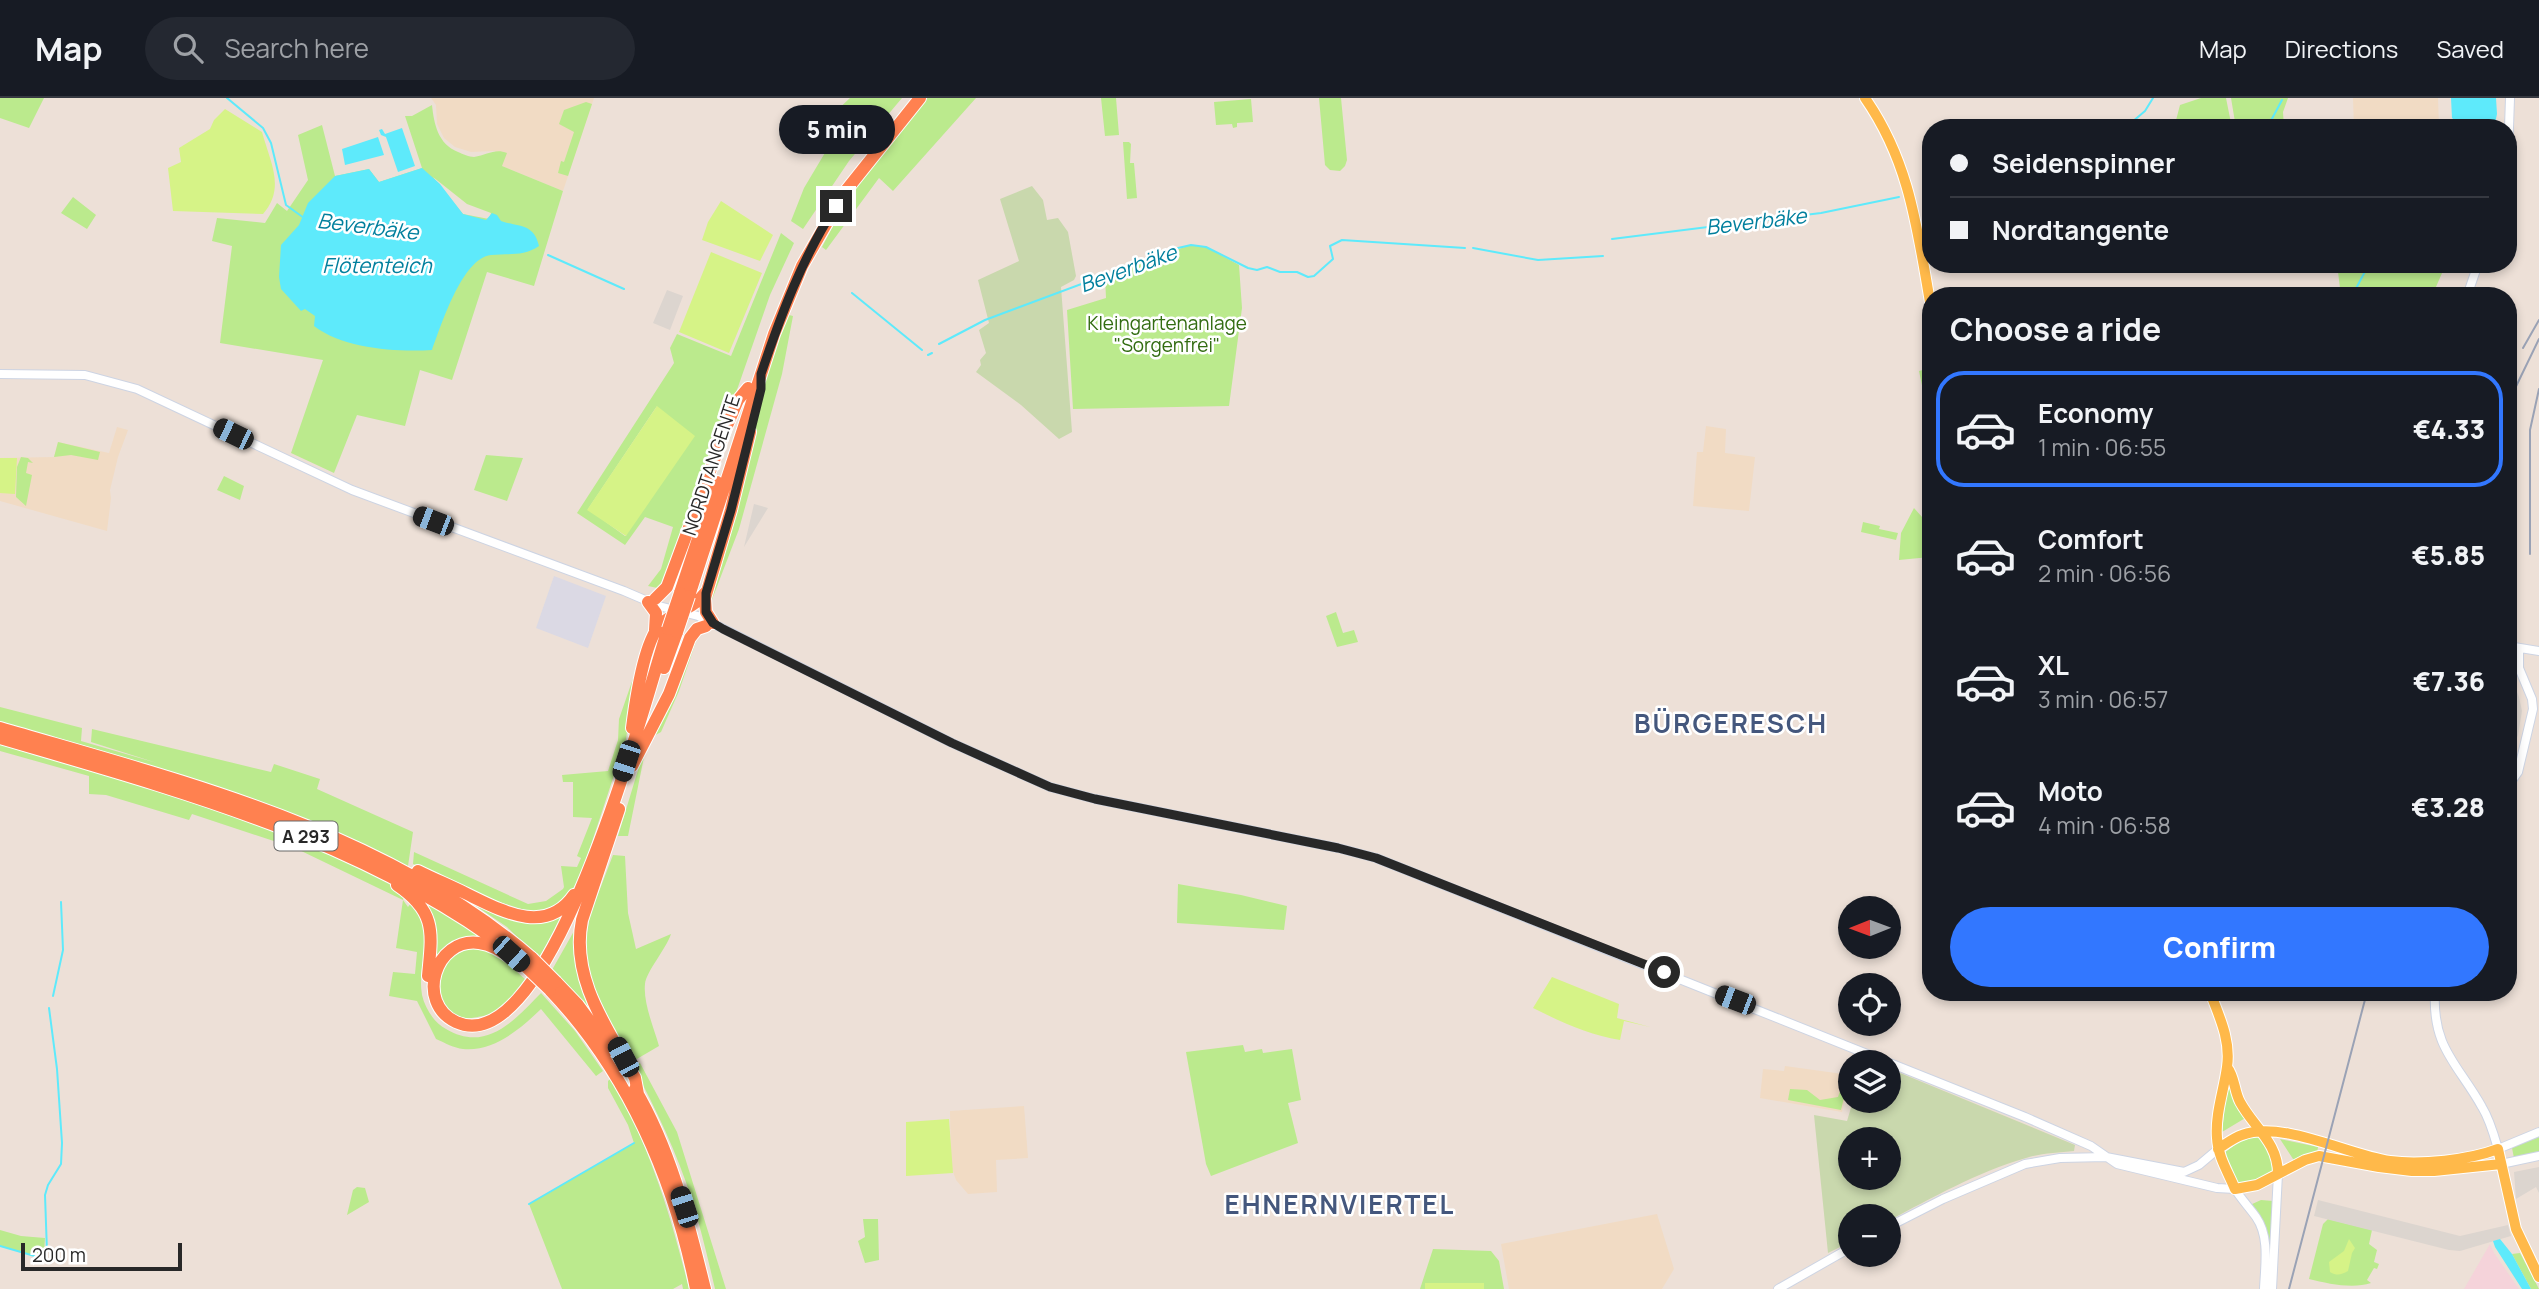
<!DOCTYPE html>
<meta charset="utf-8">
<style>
body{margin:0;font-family:Manrope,sans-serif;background:#242831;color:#f1f3f6;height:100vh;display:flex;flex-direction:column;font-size:26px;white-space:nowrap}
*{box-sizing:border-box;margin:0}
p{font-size:23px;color:#9ea1a6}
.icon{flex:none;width:38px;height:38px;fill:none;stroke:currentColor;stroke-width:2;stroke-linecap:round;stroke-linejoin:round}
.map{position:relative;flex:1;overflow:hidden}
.details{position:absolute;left:1922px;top:189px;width:595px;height:714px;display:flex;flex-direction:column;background:#171b24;border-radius:28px;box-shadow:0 4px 10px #0003}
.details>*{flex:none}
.guide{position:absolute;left:1922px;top:21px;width:595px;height:154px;border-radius:28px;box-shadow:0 4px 10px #0003;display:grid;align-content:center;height:154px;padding:0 28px;background:#171b24}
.needle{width:46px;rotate:269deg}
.controls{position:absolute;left:1838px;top:798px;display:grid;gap:14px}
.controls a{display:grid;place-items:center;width:63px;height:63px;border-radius:50%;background:#171b24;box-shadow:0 4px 10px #0003;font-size:35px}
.scale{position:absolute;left:21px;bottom:18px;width:161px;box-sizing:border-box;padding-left:7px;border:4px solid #282828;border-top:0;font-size:19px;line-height:24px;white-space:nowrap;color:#282828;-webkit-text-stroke:5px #fff;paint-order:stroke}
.end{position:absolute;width:32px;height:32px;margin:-16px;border:9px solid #282828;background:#fff;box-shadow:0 0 0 4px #fff}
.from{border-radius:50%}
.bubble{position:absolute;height:49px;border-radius:24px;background:#171b24;box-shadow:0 4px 10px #0003;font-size:23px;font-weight:800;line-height:49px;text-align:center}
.car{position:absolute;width:21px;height:42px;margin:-21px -10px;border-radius:9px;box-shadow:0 0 5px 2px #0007;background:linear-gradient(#222 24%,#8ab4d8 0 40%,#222 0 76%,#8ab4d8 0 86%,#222 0)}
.guide b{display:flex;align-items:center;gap:24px;height:66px;font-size:26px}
.guide b+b{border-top:2px solid #363941}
.guide i{width:18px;height:18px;background:#f1f3f6}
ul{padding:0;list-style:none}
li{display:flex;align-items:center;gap:21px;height:116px;margin:0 14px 10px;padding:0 14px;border:4px solid transparent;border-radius:28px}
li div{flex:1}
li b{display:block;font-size:26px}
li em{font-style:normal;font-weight:800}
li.on{border-color:#3277ff}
li>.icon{width:63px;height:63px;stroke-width:1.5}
h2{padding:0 28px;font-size:32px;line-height:84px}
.action{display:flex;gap:14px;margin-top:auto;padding:14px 28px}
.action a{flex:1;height:80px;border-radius:42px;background:#3277ff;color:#fff;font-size:28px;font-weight:800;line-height:80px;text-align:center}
header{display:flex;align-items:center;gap:42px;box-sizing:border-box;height:98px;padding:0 35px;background:#171b24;border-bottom:2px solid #363941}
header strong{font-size:33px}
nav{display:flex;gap:38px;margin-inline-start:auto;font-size:24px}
.search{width:490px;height:63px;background:#242831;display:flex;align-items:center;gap:18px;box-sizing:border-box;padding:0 24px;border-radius:38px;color:#9ea1a6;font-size:26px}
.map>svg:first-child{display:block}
.industrial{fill:#dbd9e4}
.education{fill:#f1dbc4}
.medical{fill:#f5d3da}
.green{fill:#bbea8d;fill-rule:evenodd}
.cemetery{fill:#c9d8ad;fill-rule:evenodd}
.pitch{fill:#d6f387}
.plaza{fill:#dcd5cf}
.water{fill:#5eeafb}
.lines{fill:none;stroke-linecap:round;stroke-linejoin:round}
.stream{stroke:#5eeafb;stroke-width:2}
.minor-casing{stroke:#cdd4e3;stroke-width:10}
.major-casing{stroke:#fff;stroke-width:12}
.highway-casing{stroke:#fff;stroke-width:14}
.minor{stroke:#fff;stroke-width:8}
.major{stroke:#ffb94a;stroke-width:10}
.highway{stroke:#ff8150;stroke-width:12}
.rail{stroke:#9aa2b5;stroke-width:2}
.highway-bridge-casing{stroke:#fff;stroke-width:14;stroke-linecap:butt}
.highway-bridge{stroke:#ff8150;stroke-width:12}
.route{stroke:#282828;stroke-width:9}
.labels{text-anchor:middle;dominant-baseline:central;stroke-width:5;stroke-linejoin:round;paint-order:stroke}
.shield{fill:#fff;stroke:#686868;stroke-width:2}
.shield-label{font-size:18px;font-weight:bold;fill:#282828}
.park-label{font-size:19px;fill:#326c11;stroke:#fff}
.street-label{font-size:19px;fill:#282828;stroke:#fff}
.water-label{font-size:21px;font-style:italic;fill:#017f9d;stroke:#fff}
.district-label{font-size:26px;font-weight:bold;letter-spacing:2px;fill:#44577d;stroke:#fff}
</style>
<header>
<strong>Map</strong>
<div class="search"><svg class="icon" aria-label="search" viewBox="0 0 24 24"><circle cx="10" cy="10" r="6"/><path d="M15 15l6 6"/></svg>Search here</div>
<nav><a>Map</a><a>Directions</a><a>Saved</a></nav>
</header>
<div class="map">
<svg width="2539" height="1191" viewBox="0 0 2539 1191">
<rect width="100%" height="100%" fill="#ede0d7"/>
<path class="industrial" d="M554,478L606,498L588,550L536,530Z"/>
<path class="education" d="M431,0H594L563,93L502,68L495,53L471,54L455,49L444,40L437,26L436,7Z
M2353,0H2438L2439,30H2354Z
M1706,328L1726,331L1725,355L1755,359L1749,413L1693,408L1697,354H1703Z
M117,329L128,332L118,359L110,392L111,400L107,433L0,403V360L54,359L58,344L109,355Z
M1785,968L1850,977L1842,1014L1760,1000L1763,971L1784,973Z
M1024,1008L1028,1060L996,1062L997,1094L968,1096L956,1082L951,1068L950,1013Z
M1657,1116L1674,1171L1662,1191H1509L1501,1146Z"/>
<path class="medical" d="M2490,1146L2494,1155L2519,1191H2464Z"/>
<path class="green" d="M0,0H44L29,30L0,20Z
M850,0H902L849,63L803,131L791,123L804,90L832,43V17Z
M926,0H976L893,93L879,80L826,152L822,149L849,98Z
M1101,0H1116L1119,37L1105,38Z
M1319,0H1341L1347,62L1345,68L1340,73L1330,72L1325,67Z
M2201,0H2226L2232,30H2174L2180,7Z
M2231,0H2288L2283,14L2284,30H2236Z
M1251,1L1253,24L1237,25V29L1233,30L1232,26L1216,27L1214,4Z
M586,4L592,6L568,78L558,75L561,63L564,64L574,34L559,26L564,12Z
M432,7C434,26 438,46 458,54C463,56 469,59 474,59C487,57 495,50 507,55L502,68L563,93L534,188L487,174L452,282L420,272L405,328L357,317L334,375L291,355L323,262L220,245L232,148L212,143L217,120L265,125L277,105L287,113L308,82L298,37L322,27L335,78L369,71L379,84L422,70L405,18H412ZM433,79L467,106L491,115L489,121L463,116Z
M1123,44H1129L1131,46L1130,65H1134L1137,100L1127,101Z
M73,99L96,117L87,131L61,115Z
M781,135L794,145L770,197L738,289L662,491L648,488L661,471L673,429L645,419L625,447L577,415L674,265L670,250L677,236L731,258ZM657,308L626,438H625L588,411Z
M1190,147L1206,149L1239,167L1242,210L1229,308L1073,311L1067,212L1106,200L1105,178Z
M2337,166H2446L2432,198H2341Z
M789,217L793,218L782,276L739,431L708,512L746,365L766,273Z
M1930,270V321H1929L1919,273Z
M58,344L100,354L98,362L71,357L54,359Z
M486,357L523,360L507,403L474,392Z
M21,359L28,360L33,365L28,364L26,375L32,377L26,408L16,399L17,369Z
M224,378L244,388L240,402L217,392Z
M1914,410L1930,428V459L1899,462L1901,435Z
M1863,424L1880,428L1879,431L1898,435L1896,442L1861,434Z
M1336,514L1343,535L1354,532L1358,544L1337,549L1326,518Z
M654,520L632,601L626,641L586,762C579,781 569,805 549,813C526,822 439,777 413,766L414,754L528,806L546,803L563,791L564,789L561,768L577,769L581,760L577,758L592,720L573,719V684H563L562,677L608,673L618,642L619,621Z
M699,535L679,593L661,634L652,639L644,659L628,738H618L645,649Z
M0,609L82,630L81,643L157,665L91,644L92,631L271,674L274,666L320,681L317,691L413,734L403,802L408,809L411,805C439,837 416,862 422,897C425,910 434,925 446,931C486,955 515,922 541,895L575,933L603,973L596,978L541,911C520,931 494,954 463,951C454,950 445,945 436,941L417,903L389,898L393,874L415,876L417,854L396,850L403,802L295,750L192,716L189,722L106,697L89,696V678L0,653Z
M613,757L625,758L628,815L636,851L671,836C666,851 646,874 645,886C643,905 654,930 659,948L630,965L594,889L589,875L585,847L590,817Z
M1178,786L1241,797L1287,808L1284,832L1177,825Z
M448,789L524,821L567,809L539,860L507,829Z
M424,802L445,814L485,843L432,868L436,832Z
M578,826L600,923L552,872Z
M479,849L497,856L526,882C500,916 499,917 456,922C453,918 447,915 444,911C429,891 439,859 463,851C468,850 474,850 479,849Z
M1243,947L1245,954L1262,951L1263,955L1292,951L1301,1002L1288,1005L1298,1045L1211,1078L1206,1066L1186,954Z
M640,965L677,1034L726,1191H715C708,1161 701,1131 692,1102C677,1055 656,1011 633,968Z
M611,980C649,1046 671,1117 689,1191H683L682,1186L673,1191H562L529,1106L634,1045L628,1027L608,990V983Z
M2228,981L2247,1019L2222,1034Z
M1841,990L1846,991L1841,1012L1788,1002L1790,991L1807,992L1820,1002L1838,999Z
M2258,1038L2270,1053L2274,1072L2258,1082L2240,1086L2237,1084L2224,1055L2240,1043Z
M2539,1038V1054L2514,1060L2512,1050Z
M2280,1041L2318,1049L2317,1055L2295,1064Z
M357,1089L365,1090L369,1104L347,1117L353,1092Z
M2261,1102L2273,1103V1156L2268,1153L2250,1107Z
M863,1121H878L879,1162L865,1165L858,1143L865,1139Z
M2328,1121L2372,1132L2369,1146L2377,1152L2374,1164L2379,1166L2377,1171L2374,1170L2367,1182L2371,1185C2353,1191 2329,1186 2309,1181L2323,1126Z
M0,1132L21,1138L45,1140L44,1156L38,1159L0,1148Z
M1433,1151L1491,1153L1499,1163L1504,1191H1484V1185L1425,1186V1191H1420Z
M2520,1155L2539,1191H2531L2512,1156Z"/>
<path class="cemetery" d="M1032,88L1043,102L1047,122L1058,120L1068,134L1076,178L1074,182L1061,189L1072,334L1059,341L1021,307L976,274L981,267L980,262L986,255L979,232L989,225L978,182L1019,163L1000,101Z
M1888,970L2075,1047L2074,1053C2058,1055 2041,1055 2026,1060C1977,1074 1932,1100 1888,1123V1118H1850V1144L1828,1155L1814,1017L1847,1023L1853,1003H1888ZM1850,1041H1888V1080H1850Z"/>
<path class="pitch" d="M225,11L262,34C270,64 286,90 263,116L173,113L168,70L181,64L179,50L210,31L214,22Z
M721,103L773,137L760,163L702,142L708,124Z
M711,154L762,175L729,255L679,234Z
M657,308L695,338L626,438L587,412Z
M0,360H17L15,396L0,395Z
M1552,879L1619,906L1617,920L1650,929L1624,923L1620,942C1589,937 1561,924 1533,910Z
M949,1021L953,1075L906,1078V1024Z
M2349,1141L2355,1150L2352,1155L2348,1173C2341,1177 2337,1178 2330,1174L2329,1164L2344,1153Z
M1425,1185H1484V1191H1425Z"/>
<path class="plaza" d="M667,192L683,198L670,232L653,225Z
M754,406L768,410L744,449Z
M2508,571L2519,599L2522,613L2518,637L2508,664V597L2516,596Z
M2539,1069V1095L2536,1089L2516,1101L2514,1074Z
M2318,1102L2460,1138L2508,1127L2511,1138L2460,1153L2449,1152L2314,1118Z"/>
<path class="water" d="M2451,0H2496L2497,16L2494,30H2464L2452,20Z
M402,30L415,68L398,74L386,39L381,37L379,32L382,31L385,36Z
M378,39L384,57L345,67L342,51Z
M422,70L440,86L463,116L486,122L492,115L497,117L501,123C518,129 534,125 539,148C523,159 509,155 491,157C462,160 441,228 432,252C396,254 344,251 314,228L315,218L305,211L301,213L281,191L279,179L281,147L299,127L308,105L335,78L369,71L379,84Z
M2500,1141L2512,1156L2531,1191H2522L2495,1149L2493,1143Z"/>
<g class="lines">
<path class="stream" d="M227,0L263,30L271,45L286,107L304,120
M2125,30L2145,13L2153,0
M2267,30L2282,2
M1612,141L1821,115L1899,99
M1473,150L1538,162L1603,158
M548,157L624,191
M852,195L922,252
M2352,198L2369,166
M939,246L985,222L1178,150L1191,147L1206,149L1248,170L1257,172L1267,169L1280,174H1297L1308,179L1314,178L1333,161L1330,148L1342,142L1465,150
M928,257L932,255
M53,898L63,852L61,804
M529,1106L634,1045
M0,1148L38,1159
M47,1154L45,1097L48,1087L61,1066L62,1045L57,971L49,910"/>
<g class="minor-casing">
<path id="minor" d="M2508,59L2510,0
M2467,198L2478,166
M0,276L85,277L137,291L352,392L624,493L659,508L698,518L952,645L1050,689L1095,701L1338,750L1376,760L2025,1019L2091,1048L2117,1066L2217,1090L2235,1091C2241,1101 2249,1109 2256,1119C2270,1139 2265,1167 2264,1191
M2508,548L2539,553
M2508,688L2518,674L2533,611L2532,601L2519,570V550
M2435,894C2432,950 2458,966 2482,1009C2490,1022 2494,1037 2498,1051L2539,1034
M2501,1066L2539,1058
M1888,1129L1943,1101L2025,1066L2060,1060L2106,1059L2184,1074L2199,1067L2218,1051
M1778,1191L1850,1150
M2272,1191L2278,1076"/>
</g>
<g class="major-casing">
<path id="major" d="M1865,0C1909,63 1917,129 1930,204
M2210,894C2219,918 2231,942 2227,969C2224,992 2215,1016 2217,1040C2218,1059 2228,1074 2235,1091L2257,1087L2305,1062L2319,1058L2379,1069L2412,1073H2434L2501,1066
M2227,969C2235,979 2234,993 2240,1004C2254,1030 2278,1044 2278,1076
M2218,1051C2226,1046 2233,1040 2242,1037C2283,1022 2348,1057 2390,1063C2421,1067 2469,1062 2498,1051L2516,1131L2539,1179"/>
</g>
<g class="highway-casing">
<path id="highway" d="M680,495L717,384
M689,498L774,236L802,168L844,95L920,0
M655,501L667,489L726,330L738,302L748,290
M648,504L656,515L655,532
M713,525L706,514L705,500L731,412L750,334
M664,570L677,534
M0,630C184,684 383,732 532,860
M632,630C635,606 644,542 661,526C675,513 694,511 705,495
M0,640C170,690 344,736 491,839
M632,668L669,596L690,540L697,531L706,528
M619,711L582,822C570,881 608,931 635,980L638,996
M418,773C434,781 451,788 467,796C502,813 546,838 574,797
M397,787C437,814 432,835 428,878
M526,869C510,861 497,847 479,845C435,839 415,905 456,924C553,968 647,593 668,531
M556,884L578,907L611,952
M550,892C628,974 674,1080 696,1191
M635,991C671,1052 688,1123 705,1191"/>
</g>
<use href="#minor" class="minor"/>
<use href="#major" class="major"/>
<use href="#highway" class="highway"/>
<path class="rail" d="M2523,250L2539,222
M2508,305L2539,241
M2530,456V332L2539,291
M2289,1191L2367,894"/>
<g class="highway-bridge-casing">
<path id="highway-bridge" d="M668,531L680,495
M677,534L689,498
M532,860L556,884
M526,869L550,892"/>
</g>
<use href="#highway-bridge" class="highway-bridge"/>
</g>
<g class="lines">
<path class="route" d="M836,108C802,160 781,217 761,276V291L731,412L706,495V514L713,525L723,531L952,645L1050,689L1095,701L1338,750L1376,760L1664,874"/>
</g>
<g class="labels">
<rect class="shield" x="274.5" y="723.5" width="63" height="29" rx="5"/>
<g class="shield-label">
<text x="306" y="738">A 293</text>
</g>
<g class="park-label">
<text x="1167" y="225">Kleingartenanlage<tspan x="1167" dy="22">"Sorgenfrei"</tspan></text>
</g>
<g class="street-label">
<text transform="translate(711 367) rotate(-72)">NORDTANGENTE</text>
</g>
<g class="water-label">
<text transform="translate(1756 123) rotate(-7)">Beverbäke</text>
<text transform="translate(368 128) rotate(7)">Beverbäke</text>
<text x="377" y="167">Flötenteich</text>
<text transform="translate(1128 170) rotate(-20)">Beverbäke</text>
</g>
<g class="district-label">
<text x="1731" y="625">BÜRGERESCH</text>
<text x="1340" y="1106">EHNERNVIERTEL</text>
</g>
</g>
</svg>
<div class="controls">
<a><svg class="needle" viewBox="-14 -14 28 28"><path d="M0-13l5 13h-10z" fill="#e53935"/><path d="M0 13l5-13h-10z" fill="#9ea1a6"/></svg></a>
<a><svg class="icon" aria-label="locate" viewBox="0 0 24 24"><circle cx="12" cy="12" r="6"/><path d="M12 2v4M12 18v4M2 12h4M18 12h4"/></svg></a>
<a><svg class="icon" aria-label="layers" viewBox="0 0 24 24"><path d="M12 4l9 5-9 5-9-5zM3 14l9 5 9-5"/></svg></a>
<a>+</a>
<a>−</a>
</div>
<div class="scale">200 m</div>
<i class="end from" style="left:1664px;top:874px"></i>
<i class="end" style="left:836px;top:108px"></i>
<div class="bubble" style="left:779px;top:7px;width:116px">5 min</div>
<i class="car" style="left:233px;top:336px;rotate:296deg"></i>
<i class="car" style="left:433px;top:423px;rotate:291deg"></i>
<i class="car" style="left:626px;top:663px;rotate:198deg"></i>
<i class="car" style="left:511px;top:856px;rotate:132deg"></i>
<i class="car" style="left:1735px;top:902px;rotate:291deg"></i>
<i class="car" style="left:623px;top:959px;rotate:332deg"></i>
<i class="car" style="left:684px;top:1109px;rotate:342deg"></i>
<div class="guide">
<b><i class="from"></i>Seidenspinner</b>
<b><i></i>Nordtangente</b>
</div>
<section class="details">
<h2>Choose a ride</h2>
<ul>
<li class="on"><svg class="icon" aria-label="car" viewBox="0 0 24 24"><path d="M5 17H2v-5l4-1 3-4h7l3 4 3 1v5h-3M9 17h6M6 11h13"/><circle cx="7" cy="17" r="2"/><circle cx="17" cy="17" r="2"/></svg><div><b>Economy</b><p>1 min · 06:55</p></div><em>€4.33</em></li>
<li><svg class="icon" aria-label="car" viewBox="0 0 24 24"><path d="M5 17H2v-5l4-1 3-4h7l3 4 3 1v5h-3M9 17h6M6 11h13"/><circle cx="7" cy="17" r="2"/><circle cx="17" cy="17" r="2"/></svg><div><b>Comfort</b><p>2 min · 06:56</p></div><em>€5.85</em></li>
<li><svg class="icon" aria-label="car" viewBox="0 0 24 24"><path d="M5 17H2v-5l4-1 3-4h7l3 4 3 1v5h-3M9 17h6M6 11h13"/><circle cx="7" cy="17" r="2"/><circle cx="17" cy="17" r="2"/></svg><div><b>XL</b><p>3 min · 06:57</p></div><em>€7.36</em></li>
<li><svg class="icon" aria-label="car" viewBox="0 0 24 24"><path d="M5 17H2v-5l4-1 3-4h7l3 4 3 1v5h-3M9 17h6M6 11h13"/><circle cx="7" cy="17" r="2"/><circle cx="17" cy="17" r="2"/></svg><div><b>Moto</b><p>4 min · 06:58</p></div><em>€3.28</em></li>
</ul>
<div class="action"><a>Confirm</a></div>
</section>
</div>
